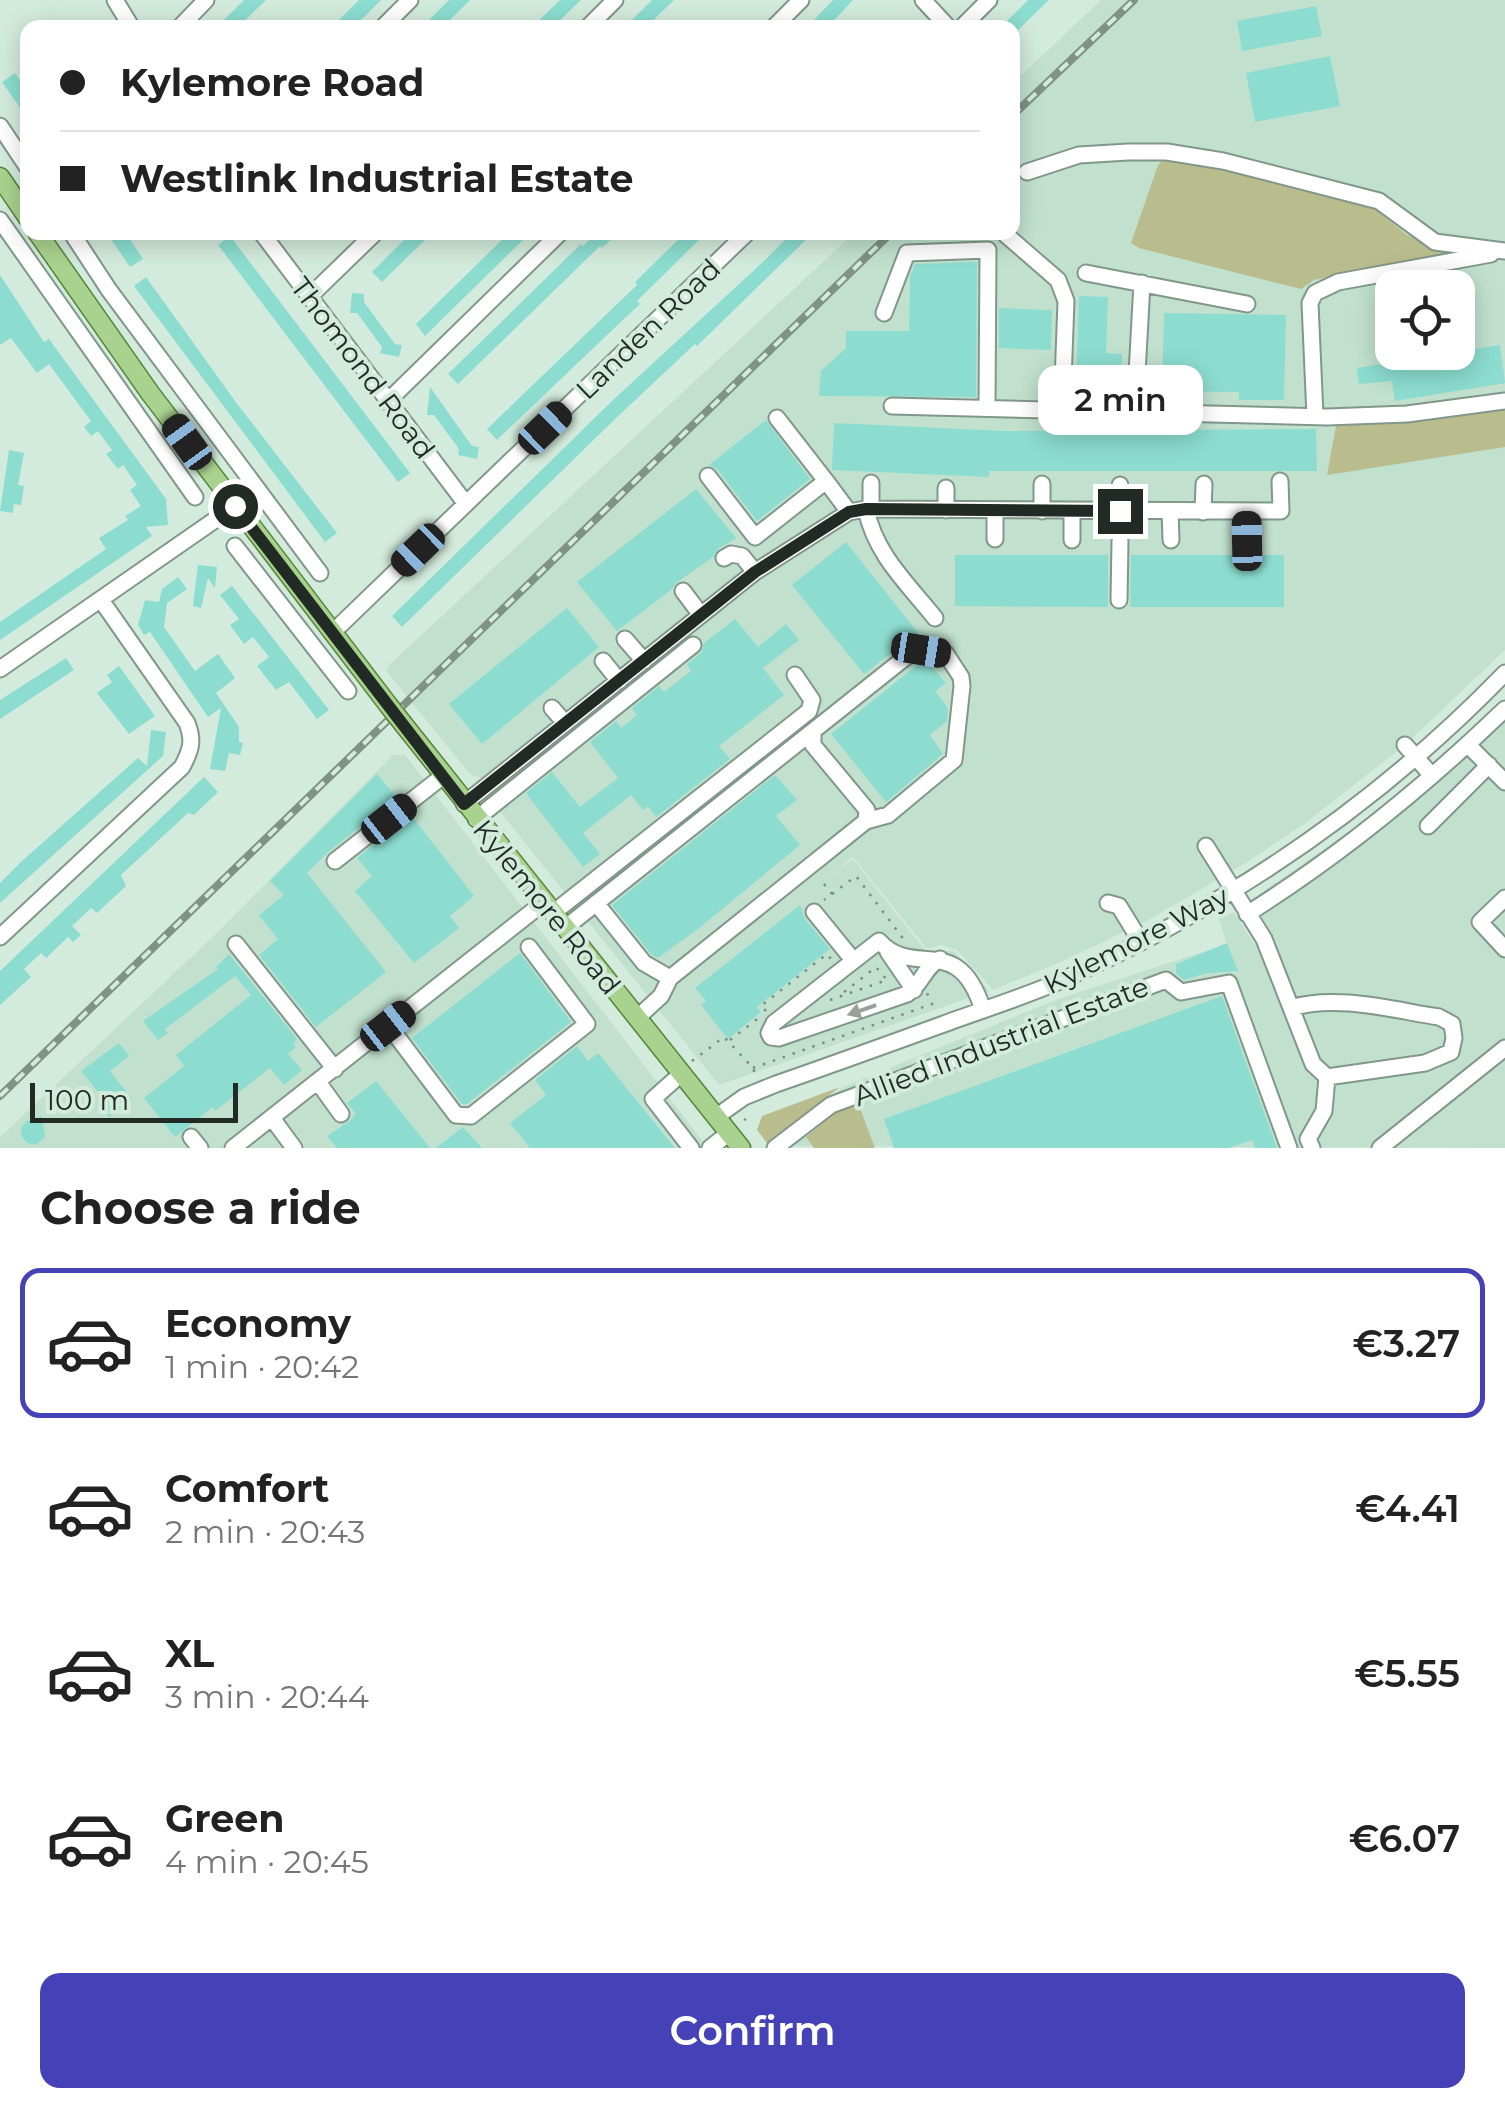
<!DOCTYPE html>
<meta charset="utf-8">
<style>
body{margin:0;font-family:Montserrat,sans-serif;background:#f6f6f6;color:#222;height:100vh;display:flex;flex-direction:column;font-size:38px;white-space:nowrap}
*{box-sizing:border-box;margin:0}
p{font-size:32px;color:#767676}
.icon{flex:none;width:55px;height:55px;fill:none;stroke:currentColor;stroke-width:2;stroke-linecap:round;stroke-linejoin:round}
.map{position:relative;height:1148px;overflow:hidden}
.details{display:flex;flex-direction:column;background:#fff;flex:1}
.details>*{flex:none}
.hud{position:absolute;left:20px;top:20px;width:1000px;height:220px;border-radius:20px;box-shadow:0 5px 25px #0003;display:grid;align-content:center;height:220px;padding:0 40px;background:#fff}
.buttons{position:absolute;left:1375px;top:270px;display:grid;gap:20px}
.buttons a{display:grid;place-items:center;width:100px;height:100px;border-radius:20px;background:#fff;box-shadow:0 5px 25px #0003;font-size:50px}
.scale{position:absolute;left:30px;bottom:25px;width:208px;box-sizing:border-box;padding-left:10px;border:5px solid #212a24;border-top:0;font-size:28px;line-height:35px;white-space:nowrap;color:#212a24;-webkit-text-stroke:8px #d3ebdc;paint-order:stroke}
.end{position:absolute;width:45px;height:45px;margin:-22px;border:12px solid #212a24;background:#fff;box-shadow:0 0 0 5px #fff}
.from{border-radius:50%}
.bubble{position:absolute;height:70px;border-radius:20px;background:#fff;box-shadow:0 5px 25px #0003;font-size:32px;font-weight:600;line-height:70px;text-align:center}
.car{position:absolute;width:30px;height:60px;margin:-30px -15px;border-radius:12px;box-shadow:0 0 8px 2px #0007;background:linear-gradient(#222 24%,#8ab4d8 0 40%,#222 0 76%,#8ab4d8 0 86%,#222 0)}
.hud b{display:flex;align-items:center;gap:35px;height:95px;font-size:38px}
.hud b+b{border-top:2px solid #e0e0e0}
.hud i{width:25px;height:25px;background:#222}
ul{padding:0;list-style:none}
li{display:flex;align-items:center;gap:30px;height:150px;margin:0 20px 15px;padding:0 20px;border:5px solid transparent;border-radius:20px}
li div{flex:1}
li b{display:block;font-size:38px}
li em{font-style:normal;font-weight:600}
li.on{border-color:#4542b7}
li>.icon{width:90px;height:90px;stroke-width:1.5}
h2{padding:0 40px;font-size:45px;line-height:120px}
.button{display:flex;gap:20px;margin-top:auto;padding:20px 40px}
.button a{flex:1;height:115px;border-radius:20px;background:#4542b7;color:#fff;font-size:40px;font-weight:600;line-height:115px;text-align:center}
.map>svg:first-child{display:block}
.built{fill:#c1e1ce;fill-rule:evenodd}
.green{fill:#b9bc8c}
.building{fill:#8cddd0}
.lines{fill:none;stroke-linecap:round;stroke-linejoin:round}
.minor-casing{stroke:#809789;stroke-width:19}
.major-casing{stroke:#548438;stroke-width:21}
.path{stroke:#7b8c81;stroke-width:2.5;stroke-dasharray:2.5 8;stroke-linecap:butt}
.minor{stroke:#fff;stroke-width:15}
.major{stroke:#a9d28e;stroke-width:18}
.rail-casing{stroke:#809186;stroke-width:8}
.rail{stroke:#d3ebdc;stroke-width:4;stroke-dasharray:11;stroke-linecap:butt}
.major-bridge-casing{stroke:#548438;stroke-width:21;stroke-linecap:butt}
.major-bridge{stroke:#a9d28e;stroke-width:18}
.oneway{fill:#9b9f9c}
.route{stroke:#212a24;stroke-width:12}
.labels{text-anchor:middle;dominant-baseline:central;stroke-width:8;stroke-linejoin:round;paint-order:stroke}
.street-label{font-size:28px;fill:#212a24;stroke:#d3ebdc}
</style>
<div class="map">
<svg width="1505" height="1148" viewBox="0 0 1505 1148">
<rect width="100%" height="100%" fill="#d3ebdc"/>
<path class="built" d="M1101,0H1505V650L1405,745L1304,824L1246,863L1145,922L1065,960L993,990L957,950L941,945L927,949L853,857L829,877L853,859L926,951H954L989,991L719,1085L489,798L491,791L481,778L470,774L387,672L388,666L854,233L1012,232L1013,83ZM1392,288H1458V352H1392Z
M1505,699V1148L767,1146L843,1087L1058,999L1227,944L1219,919L1234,912L1254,944L1264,939L1272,933L1251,900L1371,816L1451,750Z
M393,755H405L708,1148H0V1137L218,932Z"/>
<path class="green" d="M1165,158L1366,202L1407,235L1456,253L1314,280L1301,289L1139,248L1131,243L1158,165Z
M1505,407V447L1327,475L1336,426Z
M840,1087L767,1143L757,1130L762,1116Z
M858,1103L875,1148H814L806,1137L835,1113Z"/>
<path class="building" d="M244,0H266L237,28H216Z
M359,0H381L353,28H331Z
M449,0H470L442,28H421Z
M560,0H581L552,28H531Z
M652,0H674L645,28H624Z
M833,0H853L827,28H806Z
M1028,0H1049L1012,36V28H1000Z
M1316,6L1322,36L1242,51L1237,21Z
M1330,56L1340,106L1255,122L1246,73Z
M15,73L28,92V119L2,82Z
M106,232H125L143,259L130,267Z
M412,232H433L382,282L372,272Z
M510,232H531L425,336L416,324Z
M597,232H619L602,248L600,246L458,384L448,374L581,244L583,246Z
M686,232H707L637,301L640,304L626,317L497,440L487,429L637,285L635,282Z
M782,232H814L697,346L695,344L614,420L402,627L392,616L612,401L765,260L787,238Z
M230,236L410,473L398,482L218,245Z
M972,262H977L976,397L819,396L821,371L846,348V331H909L910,276L915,264Z
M0,275L44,342L49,339L166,499L168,525L146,527L152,536L0,640V622L106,549L99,538L128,520L125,516L141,506L130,490L137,485L123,465L118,469L106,454L112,450L98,431L91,436L84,427L91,421L49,364L37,373L11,338L0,345Z
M146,277L235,401L337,533L325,542L134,286Z
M352,293L364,294V302L369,309L395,344L402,345L399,357L380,353L382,347L357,313H350Z
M1079,296L1108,297L1106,353L1122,354L1121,387L1076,385Z
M999,308L1052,310L1051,350L999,348Z
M1164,313L1286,315L1284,400H1239V392L1162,391Z
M1500,345L1505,383L1395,401L1392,381L1359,384L1357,368Z
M430,387L472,446L479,447L477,459L458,455L459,449L434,415H427Z
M766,420L810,479L757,521L717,469L709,465Z
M834,423L1004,431L1316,429L1317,471H989V477L832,470Z
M9,450L24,453L18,485L24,486L21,505L14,504L13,513L0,511Z
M696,489L736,538L718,549L713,557L676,583L672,589L617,631L577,582Z
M846,542L918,633L864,674L792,585Z
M955,555H1108V607L955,606Z
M1131,555H1284V607H1130Z
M198,565L217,567L215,588L208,578L201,608L193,606Z
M178,577L187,589L167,603L164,627L195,671L218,654L235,678L216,693L239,727V742L243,743L240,755L229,753L225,771L210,769L221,708L208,717L150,632L144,635L138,625L145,600L159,602L162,589Z
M232,586L329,710L317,719L289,682L276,690L257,666L269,657L253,637L244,644L230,625L239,619L220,595Z
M567,608L599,647L482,744L449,704Z
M735,619L758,647L786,624L799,640L763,668L784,695L719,746L730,759L656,817L648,806L643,810L631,795L583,833L600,854L583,867L526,793L552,772L580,807L618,778L590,742L616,721L621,728L637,715L632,708L659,686L664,692L691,671L687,664L701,653L704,643Z
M66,658L74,670L0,719V700Z
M921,662L929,663L946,683L935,691L948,708L947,721L930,735L943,754L886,802L831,734Z
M119,666L155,716L129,734L97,693L112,682L107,675Z
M151,730L166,732L163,756L0,903V883L22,861L138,758L147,766Z
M377,774L397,798L328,852L307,873L386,972L316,1027L259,955L278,939L259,915L284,895L270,881Z
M775,775L797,800L776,816L800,845L698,929L658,958L651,954L612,905Z
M204,777L218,792L194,815L188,813L121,875L126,886L97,913L91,908L72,926L81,935L73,942L68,937L46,958L41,953L24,969L31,977L0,1005V971Z
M411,815L474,896L450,916L459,928L414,963L355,891L372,876L357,858Z
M800,905L805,919L830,949L757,1007L761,1012L728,1039L701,1005L706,1001L695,988Z
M1227,943L1238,971L1208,973L1184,980L1176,973V964Z
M520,953L571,1022L467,1104H462L412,1038Z
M229,954L297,1039L293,1043L296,1047L288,1054L302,1070L284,1085L270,1068L215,1111L213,1107L175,1137L144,1098L184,1066L176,1055L251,995L235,976L165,1029L168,1033L158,1040L143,1021L218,969L216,967Z
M1222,996L1277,1148H1255L1252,1140L1229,1148H894L884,1119Z
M119,1043L129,1056L110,1071L132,1099L109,1117L101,1109L108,1104L81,1071Z
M577,1046L588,1061L598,1053L675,1148H530L510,1123L546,1095L535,1080Z
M376,1081L430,1148H337L327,1136L348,1122L356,1114L347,1103Z
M42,1116L45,1137L36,1145L27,1143L22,1137L21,1128L27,1121Z
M463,1127L482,1148H436Z"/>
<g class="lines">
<g class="minor-casing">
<path id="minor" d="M115,0L132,28
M923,0L949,28
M179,28L206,0
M382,28L410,0
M587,28L615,0
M773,28L801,0
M961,28L989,0
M0,126L28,168
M1027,172L1079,155L1128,152H1167L1223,161L1379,201L1435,242L1505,251
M0,220L195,497
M71,232L109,290L320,573
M261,232L466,504
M1005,234L1058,280L1066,301L1062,409
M1086,273L1247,304
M309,297L376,232
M884,313L907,253L988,250L987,408
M389,400L561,232
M892,406L1327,417L1407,414L1505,401
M1135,410L1142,283
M1315,416L1310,303L1315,293L1338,282L1491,254
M708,476L755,537L826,481L777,418
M826,481L849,512
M1042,484V511
M1120,485V511
M866,509C875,554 907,583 935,618
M871,509V483
M946,510V488
M1170,511L1171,540
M1203,512L1204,484
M1246,512L1247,541
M995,539V510
M1072,540V511
M235,546L348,691
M724,558L731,554L742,556L755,572
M683,591L701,615
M1119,600L1120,541
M332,633L748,232
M625,639L644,661
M603,661L619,681
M0,669L235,506
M552,708L565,723
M1405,745L1427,770
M1468,745L1505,782
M464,804L755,572L849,512L866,509L1281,511L1280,481
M476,819L693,645
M1428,826L1489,765
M1206,846L1264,939L1313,1064L1327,1077L1425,1063L1451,1052L1454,1038L1452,1024L1439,1017C1393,1010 1336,994 1291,1008
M335,861L443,776
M1505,898L1480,922L1505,949
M596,903L644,963L670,978
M1108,903L1119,906L1141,942
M814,912L853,960
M553,913L809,711L812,700L795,675
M1247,914C1341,855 1425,786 1505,709
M565,928L813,731
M0,937L182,767C191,750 194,741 187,723L101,600
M236,944L335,1069
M888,952L914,990
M940,959C923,968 922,985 907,994L779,1038L771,1037L769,1033L774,1023L879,941C914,980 958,930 983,1010
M637,1018L661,996L670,978L866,821L867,810L813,745V731L911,653L921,650L946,654L961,677L962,686L954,760L888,815L866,821
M389,1026L456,1115L471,1116L587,1024L529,947
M681,1074L653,1099L691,1148
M318,1082L341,1114
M716,1117L744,1097L776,1084C831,1065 886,1045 941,1025C984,1009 1028,996 1069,977C1233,903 1380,802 1505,673
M272,1118L294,1148
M191,1137L200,1148
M233,1148L543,903
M710,1148L729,1133
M775,1148L831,1105L1166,980L1181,992L1229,983L1289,1148
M1312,1148L1308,1139L1324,1111L1327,1077
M1380,1148L1505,1048"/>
</g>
<g class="major-casing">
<path id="major" d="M0,177L28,218
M37,232L150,393L389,706
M404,725L741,1148"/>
</g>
<path class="path" d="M824,884L832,894L824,900
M832,894L856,876L905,941
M830,1000L887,980L876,967L838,997
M766,1011L761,1006L827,954L831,959
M730,1040L761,1016
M692,1061L724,1037L753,1068L756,1077
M753,1068L932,1004L927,993
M744,1119L746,1120"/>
<use href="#minor" class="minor"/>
<use href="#major" class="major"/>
<g class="rail-casing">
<path id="rail" d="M1012,116L1134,0
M0,1096L892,232"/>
</g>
<use href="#rail" class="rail"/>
<g class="major-bridge-casing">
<path id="major-bridge" d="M389,706L404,725"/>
</g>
<use href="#major-bridge" class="major-bridge"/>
</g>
<defs><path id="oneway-solid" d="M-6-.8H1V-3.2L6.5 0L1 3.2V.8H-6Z" transform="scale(2.5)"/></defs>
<use class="oneway" href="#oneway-solid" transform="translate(862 1010) rotate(161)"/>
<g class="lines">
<path class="route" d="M235,506L464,804L755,572L849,512L866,509L1120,511"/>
</g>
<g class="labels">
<g class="street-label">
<text transform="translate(648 329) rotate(-44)">Landen Road</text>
<text transform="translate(363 368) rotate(53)">Thomond Road</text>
<text transform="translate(547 907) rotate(51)">Kylemore Road</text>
<text transform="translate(1136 940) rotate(-27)">Kylemore Way</text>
<text transform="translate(1001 1041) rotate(-21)">Allied Industrial Estate</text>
</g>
</g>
</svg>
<div class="buttons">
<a><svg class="icon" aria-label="locate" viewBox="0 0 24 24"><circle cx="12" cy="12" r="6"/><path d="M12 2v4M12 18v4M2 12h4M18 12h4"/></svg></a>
</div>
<div class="scale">100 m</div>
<i class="end from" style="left:235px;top:506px"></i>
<i class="end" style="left:1120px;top:511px"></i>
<div class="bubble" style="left:1038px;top:365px;width:165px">2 min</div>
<i class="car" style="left:545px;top:428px;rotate:46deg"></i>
<i class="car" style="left:187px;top:442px;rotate:324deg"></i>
<i class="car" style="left:1247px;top:541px;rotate:359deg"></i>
<i class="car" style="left:418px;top:550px;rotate:226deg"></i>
<i class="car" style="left:921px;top:650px;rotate:99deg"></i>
<i class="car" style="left:389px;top:819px;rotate:52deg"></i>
<i class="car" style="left:388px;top:1026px;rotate:52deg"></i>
<div class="hud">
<b><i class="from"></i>Kylemore Road</b>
<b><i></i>Westlink Industrial Estate</b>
</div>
</div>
<section class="details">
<h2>Choose a ride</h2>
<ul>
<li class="on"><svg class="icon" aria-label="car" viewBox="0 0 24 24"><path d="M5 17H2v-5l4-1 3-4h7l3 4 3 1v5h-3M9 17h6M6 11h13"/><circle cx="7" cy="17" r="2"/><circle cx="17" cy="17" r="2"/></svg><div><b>Economy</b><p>1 min · 20:42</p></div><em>€3.27</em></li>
<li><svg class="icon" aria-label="car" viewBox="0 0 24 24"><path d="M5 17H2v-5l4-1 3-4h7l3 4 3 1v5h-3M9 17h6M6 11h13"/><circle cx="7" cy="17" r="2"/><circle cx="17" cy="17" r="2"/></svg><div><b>Comfort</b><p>2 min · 20:43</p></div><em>€4.41</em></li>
<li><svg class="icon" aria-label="car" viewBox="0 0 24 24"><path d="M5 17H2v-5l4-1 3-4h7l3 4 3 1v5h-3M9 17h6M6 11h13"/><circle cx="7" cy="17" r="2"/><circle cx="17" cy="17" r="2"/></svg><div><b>XL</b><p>3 min · 20:44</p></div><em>€5.55</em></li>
<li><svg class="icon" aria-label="car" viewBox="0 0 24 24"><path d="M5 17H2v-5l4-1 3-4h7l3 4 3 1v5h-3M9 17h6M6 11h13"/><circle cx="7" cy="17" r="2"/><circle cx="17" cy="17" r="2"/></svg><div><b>Green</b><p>4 min · 20:45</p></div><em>€6.07</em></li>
</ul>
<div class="button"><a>Confirm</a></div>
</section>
